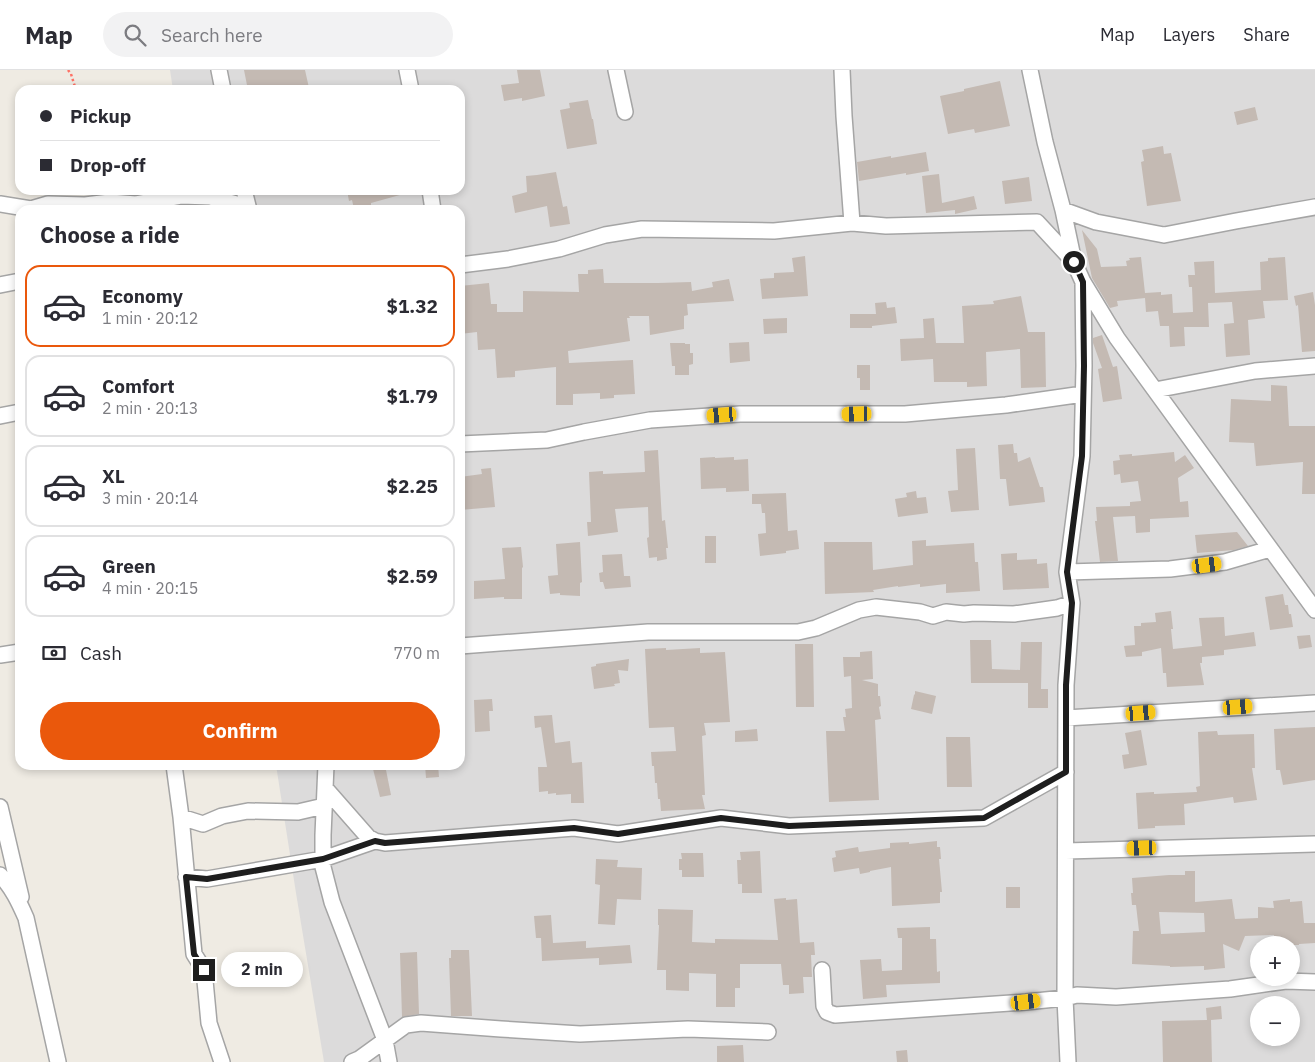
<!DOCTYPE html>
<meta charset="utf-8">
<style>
body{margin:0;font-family:"IBM Plex Sans",sans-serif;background:#f2f2f3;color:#2b2b33;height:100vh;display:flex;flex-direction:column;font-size:19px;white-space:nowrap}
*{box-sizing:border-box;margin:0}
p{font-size:16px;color:#7c7c81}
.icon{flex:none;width:28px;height:28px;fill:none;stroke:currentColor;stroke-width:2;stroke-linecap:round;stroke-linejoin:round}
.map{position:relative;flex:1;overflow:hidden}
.drawer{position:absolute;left:15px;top:135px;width:450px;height:565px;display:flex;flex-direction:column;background:#fff;border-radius:15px;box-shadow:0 2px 8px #0003}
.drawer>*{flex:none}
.top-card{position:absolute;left:15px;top:15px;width:450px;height:110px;border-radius:15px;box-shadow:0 2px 8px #0003;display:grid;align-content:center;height:110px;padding:0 25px;background:#fff}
.controls{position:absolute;left:1250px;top:866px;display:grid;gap:10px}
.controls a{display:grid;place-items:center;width:50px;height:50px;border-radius:50%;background:#fff;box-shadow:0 2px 8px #0003;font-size:25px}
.end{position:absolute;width:22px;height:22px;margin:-11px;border:6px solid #1e1e1e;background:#fff;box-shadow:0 0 0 2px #fff}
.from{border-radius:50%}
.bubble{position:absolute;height:35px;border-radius:18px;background:#fff;box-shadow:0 2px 8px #0003;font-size:16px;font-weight:800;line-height:35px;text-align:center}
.car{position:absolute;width:15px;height:30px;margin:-15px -8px;border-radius:6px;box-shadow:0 0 4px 1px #0007;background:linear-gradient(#f5c518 24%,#345 0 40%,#f5c518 0 76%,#345 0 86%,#f5c518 0)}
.top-card b{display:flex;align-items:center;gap:18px;height:48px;font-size:19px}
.top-card b+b{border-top:1px solid #e1e1e2}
.top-card i{width:12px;height:12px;background:#2b2b33}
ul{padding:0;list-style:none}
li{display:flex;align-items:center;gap:15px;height:82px;margin:0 10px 8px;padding:0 15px;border:2px solid #e1e1e2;border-radius:15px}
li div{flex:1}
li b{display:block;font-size:19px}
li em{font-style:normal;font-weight:800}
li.on{border-color:#ea580c}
li>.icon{width:45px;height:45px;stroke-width:1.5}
h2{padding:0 25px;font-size:22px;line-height:60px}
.pay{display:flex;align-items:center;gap:12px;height:55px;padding:0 25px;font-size:19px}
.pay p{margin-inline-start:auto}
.cta{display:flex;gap:10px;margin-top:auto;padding:10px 25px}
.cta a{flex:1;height:58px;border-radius:30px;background:#ea580c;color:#fff;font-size:20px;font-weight:800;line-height:58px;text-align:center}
header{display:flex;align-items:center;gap:30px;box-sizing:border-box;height:70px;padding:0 25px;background:#fff;border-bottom:1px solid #e1e1e2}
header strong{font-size:24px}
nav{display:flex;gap:28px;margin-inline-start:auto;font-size:18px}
.search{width:350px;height:45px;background:#f2f2f3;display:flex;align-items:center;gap:12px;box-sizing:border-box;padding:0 18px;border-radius:28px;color:#7c7c81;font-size:19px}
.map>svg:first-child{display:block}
.residential{fill:#dcdbdb;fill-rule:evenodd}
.building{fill:#c4bab3;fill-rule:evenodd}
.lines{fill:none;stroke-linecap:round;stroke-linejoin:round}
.minor-casing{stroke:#a5a5a5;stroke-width:18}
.path{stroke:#fe7266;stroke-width:2.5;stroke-dasharray:2.5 2.5;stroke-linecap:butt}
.minor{stroke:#fff;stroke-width:15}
.route{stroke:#1e1e1e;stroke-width:6}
</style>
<header>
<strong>Map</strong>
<div class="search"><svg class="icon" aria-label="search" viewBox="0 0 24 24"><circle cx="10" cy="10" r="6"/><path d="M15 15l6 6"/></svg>Search here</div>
<nav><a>Map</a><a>Layers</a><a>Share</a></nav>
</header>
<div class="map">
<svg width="1315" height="992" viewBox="0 0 1315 992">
<rect width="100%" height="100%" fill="#efebe3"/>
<path class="residential" d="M170,0H1315V992H324L296,823L276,695H460V140H191L188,120H460V20H173ZM1259,875H1291V908H1259ZM1259,935H1291V968H1259Z"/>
<path class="building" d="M244,0H305L309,18L300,20H248Z
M517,0H540L545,26L522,31V28L504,31L501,15L519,13Z
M1000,11L1010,56L975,63L974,59L948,64L940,26L964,21V19Z
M588,30L592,49H593L597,74L567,79L560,40L570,38L569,33Z
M1255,37L1258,50L1237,55L1234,42Z
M1163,76L1164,84L1171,83L1181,131L1147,136L1141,92L1144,91L1142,80Z
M926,82L929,101L906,105V103L859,111L857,92L891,86V88Z
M556,102L563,137L567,136L570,154L550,157L547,136L515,143L512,126L527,122L526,106L537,105Z
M939,104L942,133L974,126L977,139L955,144V140L926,143L922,106Z
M1029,107L1032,131L1005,134L1002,111Z
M347,120H407V123L371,133V135L354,139L352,130L349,131Z
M1082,160L1097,179L1101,197L1127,196L1126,191L1130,190L1129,188L1141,187L1145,223L1161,222V225L1172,224L1173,243L1193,242L1192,217H1189L1188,205H1195L1194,192L1214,191L1215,223L1261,220L1260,192L1268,191V188L1285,187L1288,230L1263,231L1265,248L1248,250L1250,285L1226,287L1224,254L1234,253L1232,232L1208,233L1209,257H1184L1185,276L1170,277L1169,256H1160L1158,241L1146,242L1145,228L1117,231L1118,236L1110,238L1092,208Z
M805,186L808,226L762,229L760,209L774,208V203L794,202L792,188Z
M603,199L604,213H658L691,212L692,221L713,217L712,212L729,209L734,231L687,234L688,245L684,246V259L650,265L649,246H629L630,248H627L630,271L568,281L569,293L633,290L635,324L614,325V328L600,329V323L573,324V335H556V297L515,301V307L497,308L495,279L478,280L477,262L460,264V216L489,213L491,234H497V242H523V221L579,222L578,204H588V200Z
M1313,222L1315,235V281L1302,282L1298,235L1296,236L1294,226Z
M1021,226L1028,262H1045L1046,317L1021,318L1020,279L986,282L987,316L967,317V312H934L933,289L901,291L900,269L924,268L923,249L934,248L936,273H964L962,236L994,234L993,231Z
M886,232L887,238L895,237L897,253L872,256V258H850V244H876L875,233Z
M787,248V263L764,264L763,249Z
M1102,265L1113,297L1117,296L1122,329L1103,332L1098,299L1102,298L1093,273V268Z
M749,272L750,291L730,293L729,273Z
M670,273H685V274H690V283H693V294L689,295V305H675V296H672Z
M857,295H870V320H860V308H857Z
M1271,315L1287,316L1289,356H1315V424H1302L1303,392L1256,396L1254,373L1229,372L1231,329L1271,331Z
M1013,374L1014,383H1017L1018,392L1030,387L1040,417H1043L1045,432L1009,436L1006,409H1000L998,375Z
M975,378L979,440L951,442L948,421L958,420L956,379Z
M658,380L662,451L665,450L668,478H666L667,489L657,491V487L649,488L647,468L649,467L648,437L615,439L618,462L588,466L587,452H591L589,402L603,401V404L645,402L644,381Z
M1174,382L1175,392L1185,385L1194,398L1178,408L1180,432L1188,431L1189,447L1150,449V462L1136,463L1135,446L1113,447L1118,491L1100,492L1095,451H1097L1096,437L1130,436V432L1141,431L1138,411L1121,413L1120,404L1114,405L1113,391L1120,390L1119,385L1132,384V386Z
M715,387V388L734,387V390L748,389L749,421L726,422V418L701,419L700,388Z
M491,398L495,437L460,440V407L482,404L481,399Z
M916,421L917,428L926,427L928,443L898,447L895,429L907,427L906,423Z
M786,423L788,461L797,460L799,479L786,481V483L760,486L758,464L766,463L765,443H762L761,434H752V424Z
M1237,462L1248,476L1234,480L1197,483L1195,465Z
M705,466H716V493H705Z
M926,470V476L974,473L975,492H978L980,521L946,523V514L920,517V514L898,517V516L873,520L874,522L825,524L824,472H872L873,500L913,495L912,471Z
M580,472L582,512L580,513V526L560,525V523L550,524L548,506L558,505L556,474Z
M521,477L523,497L522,498V529H504V527L474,529V511L505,509L502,478Z
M1017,483V490L1037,489V494L1047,493L1049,518L1003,520L1001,484Z
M622,484L624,506H630L631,517L605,519L603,512H600L599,503L603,502L602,485Z
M1283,524L1285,535H1288L1289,544H1291L1293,557L1270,560L1265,527Z
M1171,541L1173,559H1171L1173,579L1202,576L1199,548L1224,547L1225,566L1254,562L1256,576L1224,580V585L1202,587V593H1200L1204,615L1167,617L1166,603H1163L1161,578L1142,582V586L1126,587L1124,576L1135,575L1134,556H1141V553L1156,552L1155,543Z
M1310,565L1312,577L1299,579L1297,566Z
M970,570H991L992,599L1020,600L1021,572H1042L1041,619H1048V638H1028V613H971Z
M795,574H813L814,637H796Z
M666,578V580L700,578V583L725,582L730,652L704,653L706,665L702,666L705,725H702L705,739L661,741L660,729H658L657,713H655L654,696H652L651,682L676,681L674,657L649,658L645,579Z
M872,581L873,609L862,610L878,614V626H880L881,636L879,637L881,649L875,650L879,730L829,732L826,661H845L843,647H846L845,639L852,638L851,606L844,607L843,587H860V582Z
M629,589L628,601L618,600L620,613L614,614L615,616L594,619L591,597L596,596V594Z
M915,621L936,626L932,644L911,639L914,625L915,624Z
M492,629L493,641H489L490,661L475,662L474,630Z
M552,645L555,673L570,671L572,693L582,692L584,733H571V724L556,725V723L548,724V721L539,722L538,697H547L541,657L535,658L534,646Z
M1315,657V710L1283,715L1280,700H1276L1274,659Z
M757,659L758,671L735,672V661Z
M1141,660L1147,695L1124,699L1122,685L1129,684L1125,663Z
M1217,661L1218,665L1254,664L1255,698H1252L1257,730L1234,733L1233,727L1184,734L1185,755L1155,756V758L1138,759L1136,723L1154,722V724L1197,722L1196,717L1200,716L1198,662Z
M946,667H970L972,717H947Z
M372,695H385L391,725L380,727Z
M425,695H438L439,707L426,708Z
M937,771V777H940L941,789H939L942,822H940V833L892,836L891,797L870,801V802L860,804L859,798L834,802L832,788L836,787L835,781L858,777L859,782L890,778V773L909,772V774Z
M760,781L762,823H742V814H738L737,790H741L740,782Z
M681,783H703L704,807H682V800H679V789H682Z
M596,789L618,790L617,797L642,798L641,830L617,829L615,855L598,854L600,815L595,814Z
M1185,801H1195V832L1232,829L1235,849L1258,848V837L1274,838L1273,831L1290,829V832L1302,831L1304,853H1315V873L1299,874V875H1275L1274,865L1245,866L1239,881L1223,874L1225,898L1204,900V896L1170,897V896L1132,894L1133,861H1139L1136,835H1132L1131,823H1133L1132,808L1169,805H1185ZM1159,842L1204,843L1205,862L1161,864Z
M1006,817H1020V838H1006Z
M786,828V830L797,829L800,873L814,872L815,885H811L812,907H803L804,923L789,924V915H783L781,894H740V918H735V937H716V904L689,903V921L666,920V900H657L659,855H658V839L693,840L692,872L715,873V869L778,870L774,829Z
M551,845L553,873L586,871V878L630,875L632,893L599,895V888L542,891L541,868H536L534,846Z
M930,857V869H936L937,902L940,901V913L886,915L887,927L863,929L860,890L881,889L882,901L902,900V868H898L897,858Z
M451,880H469L472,946H451L449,888H451Z
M417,882L419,944L402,947L400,883Z
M1221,936L1222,949L1211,950L1212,992H1163L1162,951L1207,950L1206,938Z
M743,975L744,992H717V976Z
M907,980L908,992H897L896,981Z"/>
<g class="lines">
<g class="minor-casing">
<path id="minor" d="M219,0L223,20
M407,0L411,20
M616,0L625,42
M842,0L844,46L852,153
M1030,0L1045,72L1063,140L1074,192L1083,212L1117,268L1315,540
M244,120L249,140
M430,120L433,140
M0,134L31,139L48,134L85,135L110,132L136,134L181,126L210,127L248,137
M1063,140L1096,152L1164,165L1236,151L1315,137
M460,195L508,189L559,179L605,165L642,159L774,161L852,153L886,156L1037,152L1074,192
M0,215L20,211
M1155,320L1255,301L1315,296
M0,346L20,342
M460,374L547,370L584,362L650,350L740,344H905L1006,335L1083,324
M1067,502L1170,499L1225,492L1270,479
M460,576L648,562H798L816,558L859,540L876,537L920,542L933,546L946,542L964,544L974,543L1014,544L1057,538L1072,533
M0,585L20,582
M1066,648L1315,633
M174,695L181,747L194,884L204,900L209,953L222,992
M326,695L323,765V797L332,832L385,970L389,992
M325,718L368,767L375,771L385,773L574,758L618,764L721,748L789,756L984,748L1066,702
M0,737L21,827
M181,747L203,754L222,746L248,741L298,742L324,736
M1066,781L1315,774
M0,805C12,817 19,832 26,848L58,992
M186,807L207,809L323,789L375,771
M822,900L824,936L827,942L835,945L1026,932L1065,928L1077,925L1116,927L1230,919L1286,911L1315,912
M352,992L359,989L406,955L421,953L501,959L580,964L688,959L768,962
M1068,992L1065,928L1066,615L1072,533L1067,502L1082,386L1084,296L1083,212"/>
</g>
<path class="path" d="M68,0L71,4L76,20"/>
<use href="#minor" class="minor"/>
</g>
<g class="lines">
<path class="route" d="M204,900L194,884L186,807L207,809L323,789L375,771L385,773L574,758L618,764L721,748L789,756L984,748L1066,702V615L1072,533L1067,502L1082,386L1084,296L1083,212L1074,192"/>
</g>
</svg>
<div class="controls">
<a>+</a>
<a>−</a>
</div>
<i class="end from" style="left:1074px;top:192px"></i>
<i class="end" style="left:204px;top:900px"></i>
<div class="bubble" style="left:221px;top:882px;width:82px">2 min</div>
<i class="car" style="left:857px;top:344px;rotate:269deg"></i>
<i class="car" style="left:722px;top:345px;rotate:266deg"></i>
<i class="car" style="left:1207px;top:495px;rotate:83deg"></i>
<i class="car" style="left:1238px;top:637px;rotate:86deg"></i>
<i class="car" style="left:1141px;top:643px;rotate:86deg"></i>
<i class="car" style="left:1142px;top:778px;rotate:268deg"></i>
<i class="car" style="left:1026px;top:932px;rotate:83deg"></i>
<div class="top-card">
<b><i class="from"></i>Pickup</b>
<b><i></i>Drop-off</b>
</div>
<section class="drawer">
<h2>Choose a ride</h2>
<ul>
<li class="on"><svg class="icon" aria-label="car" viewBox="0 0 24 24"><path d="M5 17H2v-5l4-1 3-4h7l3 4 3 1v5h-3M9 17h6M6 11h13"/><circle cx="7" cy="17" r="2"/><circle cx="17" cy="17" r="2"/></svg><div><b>Economy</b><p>1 min · 20:12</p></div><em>$1.32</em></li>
<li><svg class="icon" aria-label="car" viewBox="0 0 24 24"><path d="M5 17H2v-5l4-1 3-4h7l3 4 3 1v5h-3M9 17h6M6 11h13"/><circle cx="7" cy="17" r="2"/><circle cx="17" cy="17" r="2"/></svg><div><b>Comfort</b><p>2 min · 20:13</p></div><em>$1.79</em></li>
<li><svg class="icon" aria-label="car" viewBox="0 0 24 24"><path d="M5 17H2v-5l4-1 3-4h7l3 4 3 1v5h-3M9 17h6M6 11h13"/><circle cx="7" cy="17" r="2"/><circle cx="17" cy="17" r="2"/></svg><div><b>XL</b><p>3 min · 20:14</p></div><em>$2.25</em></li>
<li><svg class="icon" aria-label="car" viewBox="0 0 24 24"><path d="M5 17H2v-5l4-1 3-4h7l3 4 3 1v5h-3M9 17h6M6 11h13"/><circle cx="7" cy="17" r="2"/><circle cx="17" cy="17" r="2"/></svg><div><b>Green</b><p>4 min · 20:15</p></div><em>$2.59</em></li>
</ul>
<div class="pay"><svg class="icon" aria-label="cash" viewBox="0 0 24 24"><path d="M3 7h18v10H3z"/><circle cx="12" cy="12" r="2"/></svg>Cash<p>770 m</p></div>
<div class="cta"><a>Confirm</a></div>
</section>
</div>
